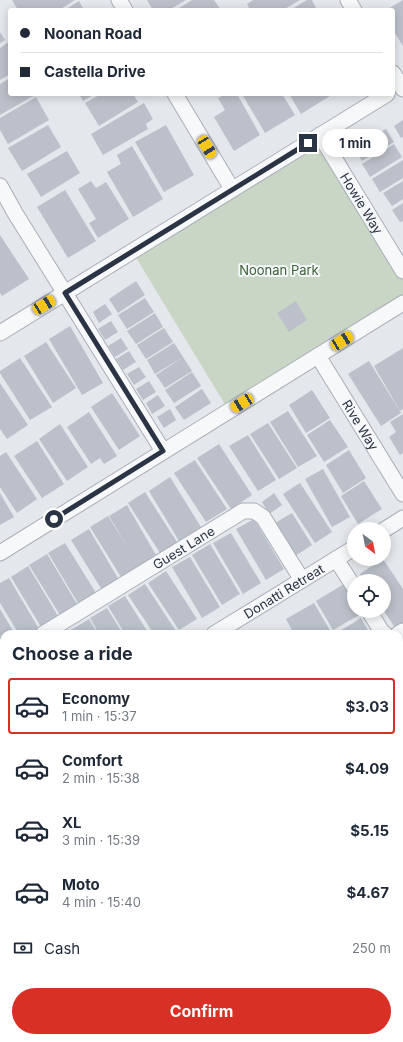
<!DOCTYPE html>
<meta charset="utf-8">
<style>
body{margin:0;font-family:Inter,sans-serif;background:#f6f6f7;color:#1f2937;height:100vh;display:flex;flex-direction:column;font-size:15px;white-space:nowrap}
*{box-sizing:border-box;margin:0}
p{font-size:13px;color:#747a83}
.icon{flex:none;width:22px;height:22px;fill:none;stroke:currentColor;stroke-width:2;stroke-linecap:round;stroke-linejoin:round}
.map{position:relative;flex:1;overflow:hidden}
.details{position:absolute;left:0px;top:630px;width:403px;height:412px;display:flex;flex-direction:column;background:#fff;border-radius:12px 12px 0 0;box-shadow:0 2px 10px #0003}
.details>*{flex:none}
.top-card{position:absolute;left:8px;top:8px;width:387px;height:88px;border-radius:4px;box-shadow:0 2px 10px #0003;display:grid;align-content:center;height:88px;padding:0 12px;background:#fff}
.needle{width:26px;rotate:148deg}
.controls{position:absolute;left:347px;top:522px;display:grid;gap:8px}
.controls a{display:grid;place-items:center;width:44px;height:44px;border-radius:50%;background:#fff;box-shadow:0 2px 10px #0003;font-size:20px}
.end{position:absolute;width:18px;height:18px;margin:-9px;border:5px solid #2b3445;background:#fff;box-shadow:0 0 0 2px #fff}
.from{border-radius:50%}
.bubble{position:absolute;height:28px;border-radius:14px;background:#fff;box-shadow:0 2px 10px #0003;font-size:13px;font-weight:700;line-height:28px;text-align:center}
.car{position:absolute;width:12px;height:24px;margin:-12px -6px;border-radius:5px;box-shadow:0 0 3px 1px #0007;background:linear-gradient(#f5c518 24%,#345 0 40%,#f5c518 0 76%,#345 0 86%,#f5c518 0)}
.top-card b{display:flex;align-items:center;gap:14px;height:38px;font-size:15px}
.top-card b+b{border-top:1px solid #e0e1e3}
.top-card i{width:10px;height:10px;background:#1f2937}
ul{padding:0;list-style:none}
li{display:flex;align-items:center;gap:12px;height:56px;margin:0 8px 6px;padding:0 4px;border:2px solid transparent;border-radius:4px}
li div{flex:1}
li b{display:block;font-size:15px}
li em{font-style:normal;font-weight:700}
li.current{border-color:#d93025}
li>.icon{width:36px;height:36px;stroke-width:1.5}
h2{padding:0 12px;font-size:18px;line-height:48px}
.pay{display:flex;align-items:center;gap:10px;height:44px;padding:0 12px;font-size:15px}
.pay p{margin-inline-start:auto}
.action{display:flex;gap:8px;margin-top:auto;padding:8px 12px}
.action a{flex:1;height:46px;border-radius:24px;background:#d93025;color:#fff;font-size:16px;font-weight:700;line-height:46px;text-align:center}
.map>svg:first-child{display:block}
.built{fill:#d2d6de}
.green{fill:#c9d6c5}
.building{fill:#bbc0ca}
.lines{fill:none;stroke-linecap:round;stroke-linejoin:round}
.minor-casing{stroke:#a9aeb7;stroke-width:17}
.minor{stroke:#f7f8fa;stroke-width:15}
.route{stroke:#2b3445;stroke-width:5}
.labels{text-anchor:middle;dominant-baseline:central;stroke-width:4;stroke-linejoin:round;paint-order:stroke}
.street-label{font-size:13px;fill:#2b3445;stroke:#f4f6f9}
.park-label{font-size:13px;fill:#3f6138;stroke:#f4f6f9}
</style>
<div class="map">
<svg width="403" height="1042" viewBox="0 0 403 1042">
<rect width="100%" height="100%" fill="#e4e7ec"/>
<path class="built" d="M403,787V1042H216L213,1038H399V788Z"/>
<path class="green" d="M320,135L403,271V303L229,411L132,251Z
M403,700V739L399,741V702Z
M4,945V1038H312L315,1042H0V947Z"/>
<path class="building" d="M12,0H75L59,10H18Z
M147,0H186L169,10H153Z
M192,0H214L221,10H176Z
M253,0H300L283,10H250L247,4Z
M307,0H312L317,10H290Z
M403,0V46L393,30V10H386Z
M79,1L84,10H65Z
M0,32L5,40L0,43Z
M10,41V74L0,80V48Z
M10,78V94H37L0,115V84Z
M79,94H95L83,101Z
M101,94H133L138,102L99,126L85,103Z
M226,94H237L260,135L234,151L214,117L225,110L218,98Z
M242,94H282L295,115L265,133Z
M289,94H329L330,96L301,114Z
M36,97L49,120L8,144L0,130V118Z
M144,103L153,119L146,124L148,129L103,155L91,134Z
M403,120V137L401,138L394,126Z
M48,125L61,147L22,171L8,148Z
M166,125L194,175L164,192L135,142Z
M386,129L394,142L362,161L354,148Z
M394,144L402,157L370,177L362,164Z
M132,146L163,199L133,217L107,172L121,164L117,155Z
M67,151L80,173L41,197L27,174Z
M403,160V178L380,192L372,179Z
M91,181L96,188L106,182L129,219L98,238L89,223L96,219L78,189Z
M403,181V199L392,206L383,193Z
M65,190L96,241L68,258L37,207Z
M403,203V221L400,222L392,210Z
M0,235L29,279L2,296L0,293Z
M136,281L145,295L118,313L109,299Z
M145,298L154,312L127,329L118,315Z
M296,301L307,320L289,332L277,313Z
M105,304L112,314L99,323L93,312Z
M155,313L163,327L136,344L127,331Z
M111,321L118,332L105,340L98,329Z
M70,326L103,383L82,395L49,339Z
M164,328L173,342L146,359L137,345Z
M121,338L128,349L115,357L108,346Z
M46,342L76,388L53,403L24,356Z
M174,343L183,357L155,374L147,360Z
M403,348V409L400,411L374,366Z
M129,351L136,362L123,370L116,359Z
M183,357L192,371L165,388L156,375Z
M20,358L52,407L30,420L0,373V371Z
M369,361L401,413L381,426L348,374Z
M139,367L146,377L134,385L127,374Z
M192,372L201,386L174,403L165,390Z
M149,381L156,392L143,400L136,389Z
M0,383L28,425L7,439L0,429Z
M202,389L211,403L184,420L175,407Z
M312,390L330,418L306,433L289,405Z
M112,393L140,436L119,450L91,407Z
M158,395L165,406L152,414L146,403Z
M170,409L176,420L164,428L157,417Z
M288,411L317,456L298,467L270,422Z
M89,412L117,456L104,464L100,458L91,464L67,427Z
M403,414V453L400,455L389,437L396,432L390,422Z
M330,420L348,447L324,462L307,435Z
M268,423L297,468L279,479L250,434Z
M60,424L88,467L67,481L39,439Z
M248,435L276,480L258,491L229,446Z
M37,441L64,484L42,498L14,456Z
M219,444L252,495L231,509L197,458Z
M349,450L366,478L343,493L326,465Z
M6,452L37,499L17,513L0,487V456Z
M195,460L227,509L206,522L174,473Z
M323,469L350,517L332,527L305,479Z
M170,477L201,527L179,541L149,491Z
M364,481L382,509L358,524L341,496Z
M300,483L332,532L315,543L283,494Z
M145,492L177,542L160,553L128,503Z
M0,493L14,517L0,525Z
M274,493L282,505L269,514L262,502Z
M127,505L156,555L121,577L90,527L108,516L128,548L109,516Z
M292,513L312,545L295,556L275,523Z
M254,519L284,569L266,580L236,529Z
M89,529L119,580L102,590L71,540Z
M231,533L261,583L243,594L213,543Z
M65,543L96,593L78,603L48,553Z
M210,544L240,594L222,605L192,555Z
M47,554L77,604L60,615L29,565Z
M190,557L220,607L202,618L172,567Z
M382,559H383L403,589V624L396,629L384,611V581H364L360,574Z
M28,566L58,616L41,627L11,577Z
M166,571L197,619L179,630L148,583Z
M9,578L39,629L30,634H19L0,603V583Z
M145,584L176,631L172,634H154L128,595Z
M344,584L354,601V611H360L361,614L333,630L316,601Z
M125,596L149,634H125L108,606Z
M314,603L331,632L327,634H294L286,619Z
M107,608L123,634H99L90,618Z
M0,609L15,634H4V650L2,652L0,649Z
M361,618L370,634H335Z
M89,619L98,634H74L71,630Z
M403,641V681L399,674V644Z
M0,754L4,760V773L0,776Z
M4,778V823L0,825V780Z
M403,832V851L399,844V835Z
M4,849V884L0,878V851Z
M399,858L403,864V875L399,878Z
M0,887L4,893V916L0,918Z
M325,1038H388L382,1042H328Z"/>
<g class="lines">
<g class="minor-casing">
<g id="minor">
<path d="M119,0L125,10"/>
<path d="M348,0L354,10"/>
<path d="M393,73L403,89"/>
<path d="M175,94L232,189"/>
<path id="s1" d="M320,135L403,271"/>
<path d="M0,186L15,213L163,451"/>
<path d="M0,333L387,94"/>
<path id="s2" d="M318,356L403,494"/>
<path d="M384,530L403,518"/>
<path d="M0,553L403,303"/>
<path d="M336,559L354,587"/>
<path d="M369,611L382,632L385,634"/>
<path id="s3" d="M43,634L243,511H254L263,517L302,580"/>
<path id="s4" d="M214,634L354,548"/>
<path d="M398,634L403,631"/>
<path d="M0,661L4,658"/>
<path d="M0,696L4,702"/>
<path d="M399,768L403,767"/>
<path d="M0,834L4,831"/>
<path d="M0,947L4,945"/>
</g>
</g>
<use href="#minor" class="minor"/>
</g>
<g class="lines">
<path class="route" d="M54,519L163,451L65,293L308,143"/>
</g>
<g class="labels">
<g class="street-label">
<text stroke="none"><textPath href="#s1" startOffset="80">Howie Way</textPath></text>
<text stroke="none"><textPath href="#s2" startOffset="81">Rive Way</textPath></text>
<text stroke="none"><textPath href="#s3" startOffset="165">Guest Lane</textPath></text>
<text stroke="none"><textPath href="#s4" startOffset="82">Donatti Retreat</textPath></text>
</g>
<g class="park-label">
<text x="279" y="270">Noonan Park</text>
</g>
</g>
</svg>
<div class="controls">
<a><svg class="needle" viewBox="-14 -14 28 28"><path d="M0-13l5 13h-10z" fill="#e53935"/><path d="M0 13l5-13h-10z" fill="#747a83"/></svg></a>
<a><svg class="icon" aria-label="locate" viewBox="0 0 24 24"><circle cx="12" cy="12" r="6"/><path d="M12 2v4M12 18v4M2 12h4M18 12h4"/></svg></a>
</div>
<i class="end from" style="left:54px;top:519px"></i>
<i class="end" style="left:308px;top:143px"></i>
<div class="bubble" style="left:322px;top:129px;width:66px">1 min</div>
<i class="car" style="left:207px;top:147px;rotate:149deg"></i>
<i class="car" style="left:44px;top:305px;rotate:58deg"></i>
<i class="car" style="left:342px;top:341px;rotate:58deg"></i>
<i class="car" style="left:242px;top:403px;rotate:238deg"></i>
<div class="top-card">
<b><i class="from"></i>Noonan Road</b>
<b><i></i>Castella Drive</b>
</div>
<section class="details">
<h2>Choose a ride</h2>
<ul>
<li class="current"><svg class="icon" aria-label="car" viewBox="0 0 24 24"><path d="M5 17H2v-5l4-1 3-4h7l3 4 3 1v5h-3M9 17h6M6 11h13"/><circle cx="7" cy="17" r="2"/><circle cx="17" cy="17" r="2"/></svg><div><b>Economy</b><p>1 min · 15:37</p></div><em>$3.03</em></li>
<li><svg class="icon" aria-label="car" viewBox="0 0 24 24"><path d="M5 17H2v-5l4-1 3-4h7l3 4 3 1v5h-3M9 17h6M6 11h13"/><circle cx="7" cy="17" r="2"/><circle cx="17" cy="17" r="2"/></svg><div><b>Comfort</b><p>2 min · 15:38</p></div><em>$4.09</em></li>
<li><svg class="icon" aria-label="car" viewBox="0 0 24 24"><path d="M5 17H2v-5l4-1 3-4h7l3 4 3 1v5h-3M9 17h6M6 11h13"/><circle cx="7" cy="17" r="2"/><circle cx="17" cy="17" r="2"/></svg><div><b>XL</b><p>3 min · 15:39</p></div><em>$5.15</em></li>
<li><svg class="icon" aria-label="car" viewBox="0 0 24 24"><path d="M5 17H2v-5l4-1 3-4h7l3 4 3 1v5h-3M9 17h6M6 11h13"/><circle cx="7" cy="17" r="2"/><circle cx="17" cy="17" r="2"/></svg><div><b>Moto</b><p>4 min · 15:40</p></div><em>$4.67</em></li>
</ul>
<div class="pay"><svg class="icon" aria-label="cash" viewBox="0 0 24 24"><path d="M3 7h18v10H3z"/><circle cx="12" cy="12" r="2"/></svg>Cash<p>250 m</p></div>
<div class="action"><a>Confirm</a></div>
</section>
</div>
